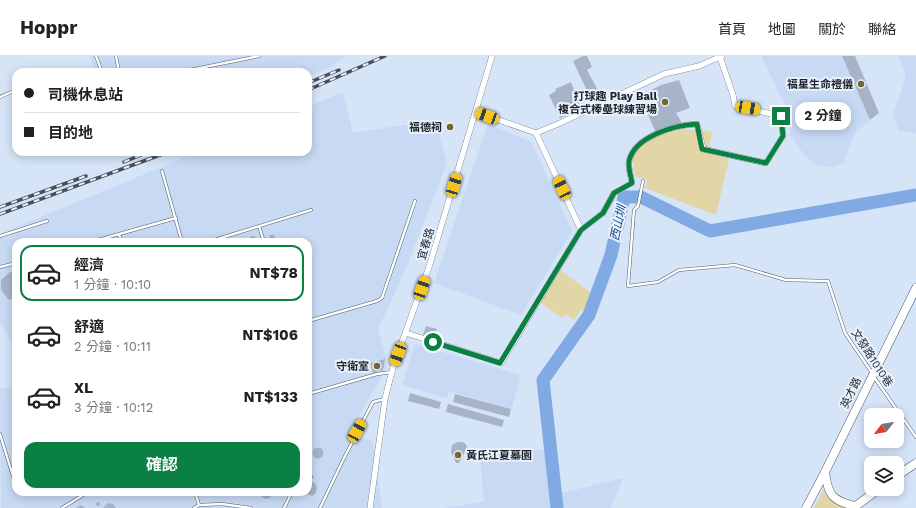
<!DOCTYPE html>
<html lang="zh-TW">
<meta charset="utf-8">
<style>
body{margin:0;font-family:"Work Sans","Noto Sans TC",sans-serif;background:#f6f6f6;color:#222;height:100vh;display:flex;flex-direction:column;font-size:15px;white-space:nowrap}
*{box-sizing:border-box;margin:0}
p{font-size:13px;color:#767676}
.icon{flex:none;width:22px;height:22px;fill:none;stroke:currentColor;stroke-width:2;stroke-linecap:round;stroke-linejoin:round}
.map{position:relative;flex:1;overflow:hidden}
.panel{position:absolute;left:12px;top:182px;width:300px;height:258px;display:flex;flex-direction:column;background:#fff;border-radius:12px;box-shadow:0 2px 10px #0003}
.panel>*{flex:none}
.top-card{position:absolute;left:12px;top:12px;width:300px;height:88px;border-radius:12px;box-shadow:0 2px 10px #0003;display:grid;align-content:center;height:88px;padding:0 12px;background:#fff}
.needle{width:26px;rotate:239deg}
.fabs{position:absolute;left:864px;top:352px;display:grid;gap:8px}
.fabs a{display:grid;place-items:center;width:40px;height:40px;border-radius:8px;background:#fff;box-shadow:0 2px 10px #0003;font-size:20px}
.end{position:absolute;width:18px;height:18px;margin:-9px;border:5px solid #0b8043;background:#fff;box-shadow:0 0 0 2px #fff}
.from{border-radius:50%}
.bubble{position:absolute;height:28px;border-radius:12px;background:#fff;box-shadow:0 2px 10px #0003;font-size:13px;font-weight:700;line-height:28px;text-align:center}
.car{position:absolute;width:12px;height:24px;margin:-12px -6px;border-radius:5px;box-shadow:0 0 3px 1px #0007;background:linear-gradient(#f5c518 24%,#345 0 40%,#f5c518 0 76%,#345 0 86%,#f5c518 0)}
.top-card b{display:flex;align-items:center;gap:14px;height:38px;font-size:15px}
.top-card b+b{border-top:1px solid #e0e0e0}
.top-card i{width:10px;height:10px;background:#222}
ul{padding:7px 0 0;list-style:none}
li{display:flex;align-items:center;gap:12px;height:56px;margin:0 8px 6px;padding:0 4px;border:2px solid transparent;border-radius:12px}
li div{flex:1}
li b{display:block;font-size:15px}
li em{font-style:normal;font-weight:700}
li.selected{border-color:#0b8043}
li>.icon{width:36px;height:36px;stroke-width:1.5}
.primary-button{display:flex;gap:8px;margin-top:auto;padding:8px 12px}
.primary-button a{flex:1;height:46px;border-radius:12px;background:#0b8043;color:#fff;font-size:16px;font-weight:700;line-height:46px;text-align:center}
header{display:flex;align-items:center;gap:24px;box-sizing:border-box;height:56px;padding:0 20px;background:#fff;border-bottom:1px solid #e0e0e0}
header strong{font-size:19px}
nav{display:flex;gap:22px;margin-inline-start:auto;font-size:14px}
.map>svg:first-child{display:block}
.built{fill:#c7d9f3}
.green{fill:#e2d5a6}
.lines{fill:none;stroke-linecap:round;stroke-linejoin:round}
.river{stroke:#81a9e4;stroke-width:13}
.building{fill:#a7b4c7}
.lane-casing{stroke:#515d6e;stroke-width:3.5}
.street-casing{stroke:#515d6e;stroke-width:6}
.secondary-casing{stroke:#515d6e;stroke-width:9}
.lane{stroke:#fff;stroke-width:2.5}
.street{stroke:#fff;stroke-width:5.5}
.secondary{stroke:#fff;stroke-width:8}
.rail-casing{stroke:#484f59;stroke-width:3.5}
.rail{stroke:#e9f1fd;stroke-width:2;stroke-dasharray:6;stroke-linecap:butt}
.route{stroke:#0b8043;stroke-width:5}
.poi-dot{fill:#756734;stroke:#e9f1fd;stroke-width:1.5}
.labels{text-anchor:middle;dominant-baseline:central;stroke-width:4;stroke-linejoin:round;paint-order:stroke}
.poi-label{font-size:11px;font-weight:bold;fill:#1f242c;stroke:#e9f1fd;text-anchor:end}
.street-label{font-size:11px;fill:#1f242c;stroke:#e9f1fd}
.water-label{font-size:12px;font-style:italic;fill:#14468c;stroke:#e9f1fd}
</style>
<header>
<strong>Hoppr</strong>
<nav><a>首頁</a><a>地圖</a><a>關於</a><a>聯絡</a></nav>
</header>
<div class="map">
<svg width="916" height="452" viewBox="0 0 916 452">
<rect width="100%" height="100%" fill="#d6e4f8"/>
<path class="built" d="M90,0H347L326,13L308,21V16H95Z
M761,0H842L870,64L854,78L844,107L832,111L822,110L815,108L805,100L790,79L791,61Z
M899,0H916V77L899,75L893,59L906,21Z
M343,36L353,77L435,64L447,107L404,217L378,273L386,302V313L348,378L373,385L382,452H1L0,332L16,331V436H308V186H16V294L0,266V178L198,96H308V51Z
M488,68L531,86L572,175L521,259L434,227Z
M415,288L521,319L512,353L449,335L447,342L402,329Z
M548,393L552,436H566L623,422L611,452H444L484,446L480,401Z"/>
<path class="green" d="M681,73L712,75L708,97L729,103L716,159L645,132L647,123L635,121L632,103C642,83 662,78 681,73Z
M560,214L594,239L583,255L581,254L574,264L565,258L562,262L540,246Z
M825,431L830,443L845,452H814Z"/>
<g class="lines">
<path class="river" d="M557,452L543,324L589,259L611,199L624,141H641L710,175L916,139"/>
</g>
<path class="building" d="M583,0H587L592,11L587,14L600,38L591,43L573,5Z
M842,0H855L879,57L870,64Z
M679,24L690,52L676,57L682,67L656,77L640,40L661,29Z
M571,26L581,52L560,62L549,39L556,35L555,33Z
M269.5 181a2.5 2.5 0 1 1 5 0a2.5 2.5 0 1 1-5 0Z
M250 183a3 3 0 1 1 6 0a3 3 0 1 1-6 0Z
M280,183L285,186H272L277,184Z
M10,216H16V244L8,243L1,234V224Z
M426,270L437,273L434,282L423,279Z
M385,303L383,314L373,317L370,307Z
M410,337L441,346L439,353L408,345Z
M455,338L511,353L509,361L453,346Z
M448,348L504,364L502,371L446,356Z
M457,386H462L466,388L467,392L459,407H456L451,396L452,389Z
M312.5 397a5.5 5.5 0 1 1 11 0a5.5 5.5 0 1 1-11 0Z
M309,425L314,426L317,431L316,437L312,440L304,436H308Z
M201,436H213L207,440Z
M260,436H272V438L270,442L265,443L262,441Z
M96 448a2 2 0 1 1 4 0a2 2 0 1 1-4 0Z
M108,447L113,448L116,452H103Z
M81,449L85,452H76L79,450Z"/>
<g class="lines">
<g class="lane-casing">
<path id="lane" d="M96,0L102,16
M116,0L119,16
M180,16L259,0
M0,41L16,34
M162,115L182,186
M643,125L638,150L634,154L628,230L658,226L679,214L735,209L786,224L828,225L845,277L872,317
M259,170L264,186
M119,178L121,186
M0,180L47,165
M91,186L176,162
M208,186L311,154
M0,211L16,207
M308,265L377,245L382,242L415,145
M874,321L916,381
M308,332L310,338
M308,338L377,318L392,316
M0,378L16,430
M308,414L311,421L308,423
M199,449L222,448L251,452
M62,452L88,436
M194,452L199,449L195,436
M284,452L292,436
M320,452L345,400L373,346L385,343"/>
</g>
<g class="street-casing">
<path id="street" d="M476,56L536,77L558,68L664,18L699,10L722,0
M536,77L581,174
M406,277L501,307L581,174L603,157L614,137L632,127C631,120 628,112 629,105C635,80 675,69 697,68L703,93L766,107L783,80L781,60L735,50L733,39L720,1
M370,452L385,343L393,311L429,211L492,0"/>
</g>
<g class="secondary-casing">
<path id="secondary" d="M825,416C828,440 833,445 855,450
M897,420L916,407
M806,452L825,416L916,232
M853,452L879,433"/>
</g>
<use href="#lane" class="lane"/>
<use href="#street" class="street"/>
<use href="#secondary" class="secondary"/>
<g class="rail-casing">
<path id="rail" d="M308,27L339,14
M308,34L385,0
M124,106L148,96
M0,151L86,120
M0,158L168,96"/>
</g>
<use href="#rail" class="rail"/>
</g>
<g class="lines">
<path class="route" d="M433,286L500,307L581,174L603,157L614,137L632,127C631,120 628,112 629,105C635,80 675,69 697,68L702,93L766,107L783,80L781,60"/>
</g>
<g class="poi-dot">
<circle cx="861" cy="28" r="4"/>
<circle cx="665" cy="46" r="4"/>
<circle cx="450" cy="71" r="4"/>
<circle cx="377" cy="310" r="4"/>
<circle cx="458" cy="399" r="4"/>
</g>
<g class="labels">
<g class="poi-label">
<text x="853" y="28">福星生命禮儀</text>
<text x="657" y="40">打球趣 Play Ball<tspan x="657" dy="13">複合式棒壘球練習場</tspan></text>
<text x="442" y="71">福德祠</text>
<text x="369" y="310">守衛室</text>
<text x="466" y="399" text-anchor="start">黃氏江夏墓園</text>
</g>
<g class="street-label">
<text transform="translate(426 188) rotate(-73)">宜春路</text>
<text transform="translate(872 302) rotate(57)">文發路1010巷</text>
<text transform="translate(851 337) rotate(-64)">英才路</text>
</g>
<g class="water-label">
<text transform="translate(618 167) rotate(-78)">西山圳</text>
</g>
</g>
</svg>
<div class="fabs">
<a><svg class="needle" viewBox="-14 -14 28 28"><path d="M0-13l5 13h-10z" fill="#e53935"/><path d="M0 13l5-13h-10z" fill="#767676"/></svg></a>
<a><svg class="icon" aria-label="layers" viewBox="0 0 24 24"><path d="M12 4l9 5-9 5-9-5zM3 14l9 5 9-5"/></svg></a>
</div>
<i class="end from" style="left:433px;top:286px"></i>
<i class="end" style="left:781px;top:60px"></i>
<div class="bubble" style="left:795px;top:46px;width:56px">2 分鐘</div>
<i class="car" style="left:748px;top:52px;rotate:99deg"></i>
<i class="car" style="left:487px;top:60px;rotate:290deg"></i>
<i class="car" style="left:454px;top:129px;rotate:17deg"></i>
<i class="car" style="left:562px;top:132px;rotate:335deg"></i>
<i class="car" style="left:422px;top:232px;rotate:19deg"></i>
<i class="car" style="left:398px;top:298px;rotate:200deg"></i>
<i class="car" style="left:357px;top:375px;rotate:29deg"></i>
<div class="top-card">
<b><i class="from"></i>司機休息站</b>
<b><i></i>目的地</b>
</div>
<section class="panel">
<ul>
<li class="selected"><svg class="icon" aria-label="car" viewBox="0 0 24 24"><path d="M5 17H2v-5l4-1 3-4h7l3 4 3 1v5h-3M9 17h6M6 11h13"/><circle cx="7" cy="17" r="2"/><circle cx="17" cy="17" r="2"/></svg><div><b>經濟</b><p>1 分鐘 · 10:10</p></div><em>NT$78</em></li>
<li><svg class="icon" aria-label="car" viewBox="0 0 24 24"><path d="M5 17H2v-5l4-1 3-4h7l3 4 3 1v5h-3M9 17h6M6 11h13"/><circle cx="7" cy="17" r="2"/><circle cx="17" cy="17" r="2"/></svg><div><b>舒適</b><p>2 分鐘 · 10:11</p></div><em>NT$106</em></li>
<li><svg class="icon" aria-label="car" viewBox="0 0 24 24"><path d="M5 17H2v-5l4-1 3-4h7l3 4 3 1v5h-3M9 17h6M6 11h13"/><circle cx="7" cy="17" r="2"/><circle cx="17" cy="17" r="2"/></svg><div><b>XL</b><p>3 分鐘 · 10:12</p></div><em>NT$133</em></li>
</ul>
<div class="primary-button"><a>確認</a></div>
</section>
</div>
